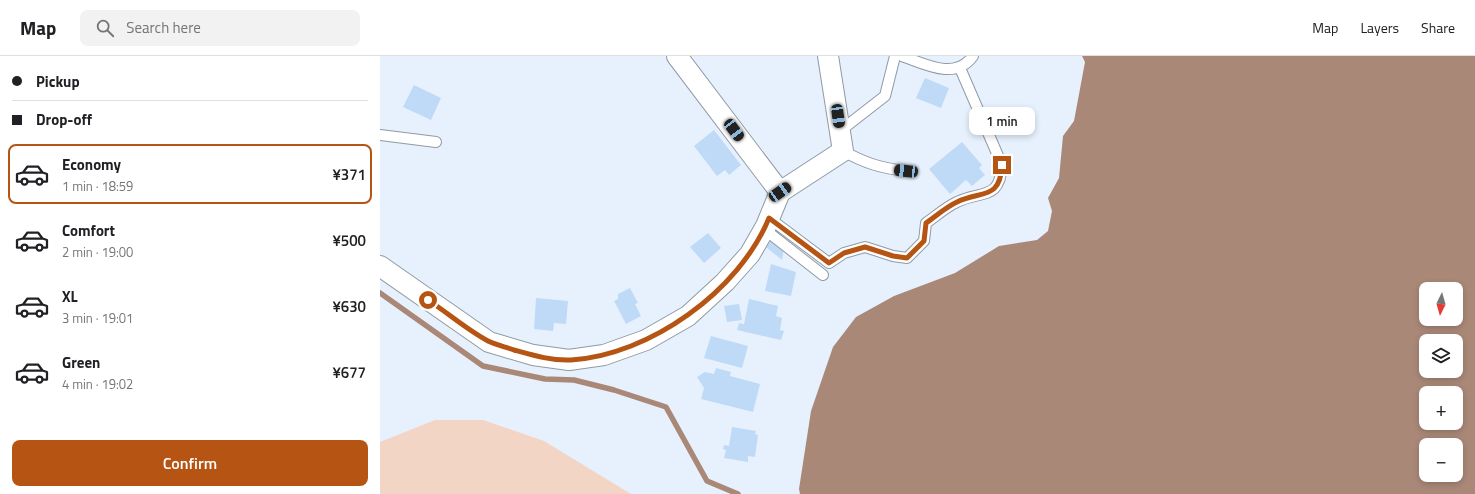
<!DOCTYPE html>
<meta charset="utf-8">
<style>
body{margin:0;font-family:"Titillium Web",sans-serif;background:#f2f2f2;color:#202124;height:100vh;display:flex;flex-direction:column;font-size:15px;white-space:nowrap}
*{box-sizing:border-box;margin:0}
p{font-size:13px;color:#757577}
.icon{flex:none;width:22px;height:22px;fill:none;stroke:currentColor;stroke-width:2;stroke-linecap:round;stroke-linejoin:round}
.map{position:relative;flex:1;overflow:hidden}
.sheet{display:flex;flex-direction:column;background:#fff;width:380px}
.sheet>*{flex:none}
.hud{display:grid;align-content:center;height:88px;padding:0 12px;background:#fff}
.needle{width:26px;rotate:185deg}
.buttons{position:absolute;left:1039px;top:226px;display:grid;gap:8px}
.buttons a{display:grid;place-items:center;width:44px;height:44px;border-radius:8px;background:#fff;box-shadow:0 2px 6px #0003;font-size:20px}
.end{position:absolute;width:18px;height:18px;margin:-9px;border:5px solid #b55413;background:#fff;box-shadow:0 0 0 2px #fff}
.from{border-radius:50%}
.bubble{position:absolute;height:28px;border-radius:8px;background:#fff;box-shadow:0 2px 6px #0003;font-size:13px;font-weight:600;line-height:28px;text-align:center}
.car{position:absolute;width:12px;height:24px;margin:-12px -6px;border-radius:5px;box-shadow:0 0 3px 1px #0007;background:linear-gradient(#222 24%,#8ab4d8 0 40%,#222 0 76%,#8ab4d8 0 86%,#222 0)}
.hud b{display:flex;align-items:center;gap:14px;height:38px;font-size:15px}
.hud b+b{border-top:1px solid #e0e0e0}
.hud i{width:10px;height:10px;background:#202124}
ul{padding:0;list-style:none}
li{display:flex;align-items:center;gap:12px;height:60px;margin:0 8px 6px;padding:0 4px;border:2px solid transparent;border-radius:8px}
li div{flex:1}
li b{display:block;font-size:15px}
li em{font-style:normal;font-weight:600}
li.active{border-color:#b55413}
li>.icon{width:36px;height:36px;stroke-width:1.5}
.action{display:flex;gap:8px;margin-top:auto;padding:8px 12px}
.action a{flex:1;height:46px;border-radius:8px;background:#b55413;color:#fff;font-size:16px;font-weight:600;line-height:46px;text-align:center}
header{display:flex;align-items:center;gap:24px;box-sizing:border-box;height:56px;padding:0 20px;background:#fff;border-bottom:1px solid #e0e0e0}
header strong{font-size:19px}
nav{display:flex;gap:22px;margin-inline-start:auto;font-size:14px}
.search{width:280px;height:36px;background:#f2f2f2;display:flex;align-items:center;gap:10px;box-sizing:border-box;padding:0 14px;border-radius:8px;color:#757577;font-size:15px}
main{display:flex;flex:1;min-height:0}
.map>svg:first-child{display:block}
.green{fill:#f3d5c6}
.water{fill:#aa8878;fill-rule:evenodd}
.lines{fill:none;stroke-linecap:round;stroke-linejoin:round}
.stream{stroke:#aa8878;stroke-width:5.5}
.building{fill:#bfdaf6}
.lane-casing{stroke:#909aa5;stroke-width:12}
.street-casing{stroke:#909aa5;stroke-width:22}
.lane{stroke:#fff;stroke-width:10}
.street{stroke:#fff;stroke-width:20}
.route{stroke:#b55413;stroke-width:5}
</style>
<header>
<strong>Map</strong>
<div class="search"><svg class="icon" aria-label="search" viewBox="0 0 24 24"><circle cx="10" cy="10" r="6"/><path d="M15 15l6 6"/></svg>Search here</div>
<nav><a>Map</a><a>Layers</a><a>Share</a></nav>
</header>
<main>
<section class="sheet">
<div class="hud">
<b><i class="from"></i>Pickup</b>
<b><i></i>Drop-off</b>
</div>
<ul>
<li class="active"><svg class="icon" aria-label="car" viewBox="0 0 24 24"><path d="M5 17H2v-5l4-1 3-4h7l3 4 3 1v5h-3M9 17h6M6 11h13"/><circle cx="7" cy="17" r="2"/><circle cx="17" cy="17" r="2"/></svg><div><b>Economy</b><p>1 min · 18:59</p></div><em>¥371</em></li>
<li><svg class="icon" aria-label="car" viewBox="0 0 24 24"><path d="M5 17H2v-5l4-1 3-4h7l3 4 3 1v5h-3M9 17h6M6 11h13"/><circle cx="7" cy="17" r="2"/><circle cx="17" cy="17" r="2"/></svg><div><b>Comfort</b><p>2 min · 19:00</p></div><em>¥500</em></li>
<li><svg class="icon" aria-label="car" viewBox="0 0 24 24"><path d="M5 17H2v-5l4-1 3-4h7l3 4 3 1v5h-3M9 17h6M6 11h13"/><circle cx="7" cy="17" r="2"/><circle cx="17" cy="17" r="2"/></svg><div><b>XL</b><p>3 min · 19:01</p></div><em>¥630</em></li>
<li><svg class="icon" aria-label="car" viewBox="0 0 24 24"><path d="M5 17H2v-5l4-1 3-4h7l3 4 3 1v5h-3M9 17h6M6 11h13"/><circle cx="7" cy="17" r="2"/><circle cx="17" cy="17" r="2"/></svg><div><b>Green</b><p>4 min · 19:02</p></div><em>¥677</em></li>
</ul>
<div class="action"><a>Confirm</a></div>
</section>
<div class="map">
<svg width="1095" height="438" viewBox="0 0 1095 438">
<rect width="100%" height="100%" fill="#e6f1fd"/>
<path class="green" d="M55,364H103L164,385L251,438H0V386Z"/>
<path class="water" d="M702,0H1095V438H420L419,433L431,355L453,291L476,261L514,240L575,217L619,190L657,184L668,175L672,155L668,142L679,122L683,80L694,65L705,6ZM1046,233H1076V263H1046ZM1046,285H1076V315H1046ZM1046,337H1076V367H1046ZM1046,389H1076V419H1046Z"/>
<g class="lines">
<path class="stream" d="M0,237L103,310L165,323L194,324L234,334L286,351L327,425L358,438"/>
</g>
<path class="building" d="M545,22L569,32L561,52L536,42Z
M34,29L61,42L51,64L23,51Z
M334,74L361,109L349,119L345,114L337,120L314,90Z
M582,86L602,109L599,112L605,119L592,130L586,124L570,138L549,113Z
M328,177L341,192L324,207L310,191Z
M392,183L404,193L402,204L386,191Z
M391,208L416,216L411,240L385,235Z
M250,232L258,247L255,248L261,260L246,268L234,245L238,243V238Z
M156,242L188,245L186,268L174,267L173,275L154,273Z
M369,243L398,250L396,260L402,262L400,274L404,275L401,284L357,274L359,267L364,268Z
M359,248L362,264L347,266L344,250Z
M331,280L368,290L362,312L324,302Z
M336,312L351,316L350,320L380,328L373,356L321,343L324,332L317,321L325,316L334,318Z
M352,371L376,375L375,378L378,379L375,401L368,400V406L344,402L346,394L343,393L344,389L349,390Z"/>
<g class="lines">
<g class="lane-casing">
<path id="lane" d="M522,0C545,8 575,25 593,0
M460,75L505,40L515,0
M0,79L56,86
M463,95C485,107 500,112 526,115
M389,162L449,207L464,197L485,191L513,200L527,202L544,185L546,167C556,160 566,151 577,146C601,134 620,145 622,109L580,12
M384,173L443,219"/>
</g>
<g class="street-casing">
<path id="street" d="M297,0L400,136
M0,210L109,286L153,299L189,304L224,299L266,284L308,260L345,226L370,198L386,170L400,136L463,95L448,0"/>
</g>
<use href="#lane" class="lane"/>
<use href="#street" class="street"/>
</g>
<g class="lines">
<path class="route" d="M48,244C68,257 87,274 108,285C116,289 126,291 134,294C152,299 172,305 191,304C270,299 359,235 389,162L449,207L464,197L485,191L513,200L527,202L544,185L546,167C556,160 566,151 577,146C601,134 620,145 622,109"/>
</g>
</svg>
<div class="buttons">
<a><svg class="needle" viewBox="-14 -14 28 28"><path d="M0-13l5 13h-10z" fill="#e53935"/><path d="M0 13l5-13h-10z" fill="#757577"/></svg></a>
<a><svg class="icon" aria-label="layers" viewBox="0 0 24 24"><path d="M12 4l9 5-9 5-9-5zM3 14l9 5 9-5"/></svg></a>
<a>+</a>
<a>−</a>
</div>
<i class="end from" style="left:48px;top:244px"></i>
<i class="end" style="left:622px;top:109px"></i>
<div class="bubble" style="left:589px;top:51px;width:66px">1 min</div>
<i class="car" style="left:458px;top:60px;rotate:172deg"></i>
<i class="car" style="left:354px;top:74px;rotate:143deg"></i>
<i class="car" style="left:526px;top:115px;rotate:276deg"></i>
<i class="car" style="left:400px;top:136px;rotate:56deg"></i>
</div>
</main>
